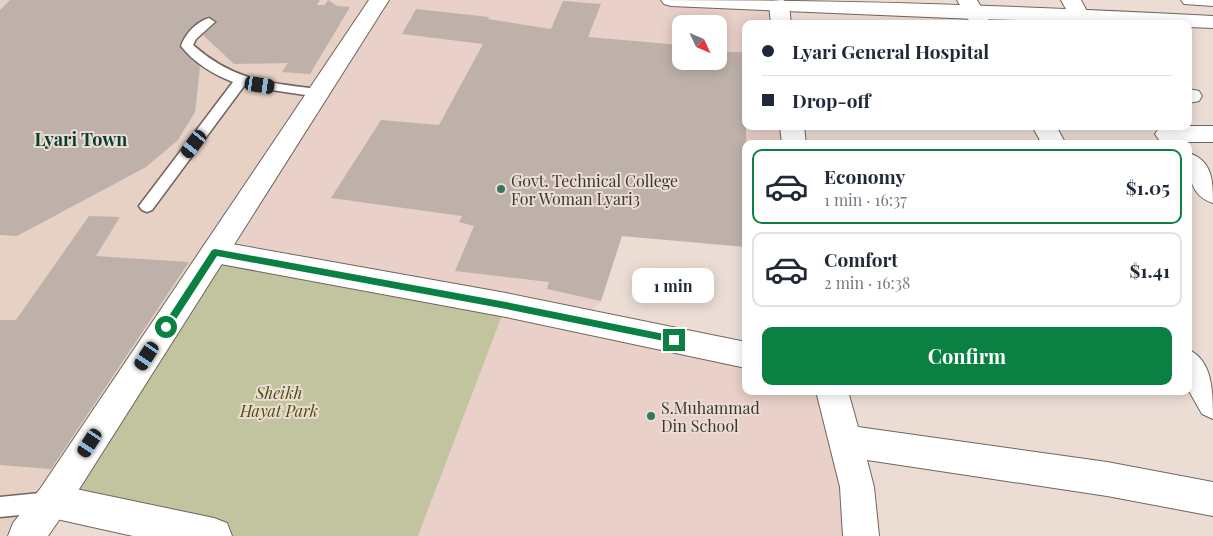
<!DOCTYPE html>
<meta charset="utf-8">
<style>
body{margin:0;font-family:"Playfair Display",serif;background:#f6f6f7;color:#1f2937;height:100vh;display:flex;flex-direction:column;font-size:19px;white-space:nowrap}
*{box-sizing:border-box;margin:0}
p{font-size:16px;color:#747a83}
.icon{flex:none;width:28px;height:28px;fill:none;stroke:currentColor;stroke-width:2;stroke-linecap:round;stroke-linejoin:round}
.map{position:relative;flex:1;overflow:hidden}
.sheet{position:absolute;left:742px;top:140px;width:450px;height:255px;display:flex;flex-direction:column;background:#fff;border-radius:10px;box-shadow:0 2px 12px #0003}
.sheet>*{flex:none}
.hud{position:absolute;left:742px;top:20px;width:450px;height:110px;border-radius:10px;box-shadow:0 2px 12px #0003;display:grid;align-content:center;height:110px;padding:0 20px;background:#fff}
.needle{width:32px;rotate:134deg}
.tools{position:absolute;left:672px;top:15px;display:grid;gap:10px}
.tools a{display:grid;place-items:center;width:55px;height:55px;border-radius:10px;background:#fff;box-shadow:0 2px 12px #0003;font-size:25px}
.end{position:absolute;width:22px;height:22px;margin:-11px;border:6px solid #0b8043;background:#fff;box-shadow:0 0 0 2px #fff}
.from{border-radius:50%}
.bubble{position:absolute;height:35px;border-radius:10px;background:#fff;box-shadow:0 2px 12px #0003;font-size:16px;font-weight:700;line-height:35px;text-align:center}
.car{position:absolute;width:15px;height:30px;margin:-15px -8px;border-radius:6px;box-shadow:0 0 4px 1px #0007;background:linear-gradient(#222 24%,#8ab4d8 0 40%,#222 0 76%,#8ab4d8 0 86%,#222 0)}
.hud b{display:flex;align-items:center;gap:18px;height:48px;font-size:19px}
.hud b+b{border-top:1px solid #e0e1e3}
.hud i{width:12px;height:12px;background:#1f2937}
ul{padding:9px 0 0;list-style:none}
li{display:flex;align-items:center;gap:15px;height:75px;margin:0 10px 8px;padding:0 10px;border:2px solid #e0e1e3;border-radius:10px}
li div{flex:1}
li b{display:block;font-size:19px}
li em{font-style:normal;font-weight:700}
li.current{border-color:#0b8043}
li>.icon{width:45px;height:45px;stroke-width:1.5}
.primary-button{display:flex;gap:10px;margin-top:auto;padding:10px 20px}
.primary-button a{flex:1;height:58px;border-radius:10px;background:#0b8043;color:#fff;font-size:20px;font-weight:700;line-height:58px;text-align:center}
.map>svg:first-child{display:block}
.built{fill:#e6d1c4}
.education{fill:#e9d0c8;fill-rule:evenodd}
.green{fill:#c1c49f}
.building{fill:#beb1a9}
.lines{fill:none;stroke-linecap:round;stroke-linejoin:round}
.service-casing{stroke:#71655d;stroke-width:3}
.minor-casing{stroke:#71655d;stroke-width:2}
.tertiary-casing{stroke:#71655d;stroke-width:2}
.secondary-casing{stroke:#71655d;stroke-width:2}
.service{fill:#fff;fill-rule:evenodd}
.minor{fill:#fff;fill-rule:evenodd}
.tertiary{fill:#fff;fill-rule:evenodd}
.secondary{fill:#fff;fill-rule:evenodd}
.route{fill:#0b8043}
.poi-dot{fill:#387662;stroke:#ebddd4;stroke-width:2}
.labels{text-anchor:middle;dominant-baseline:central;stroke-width:4;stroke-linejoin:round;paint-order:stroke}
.poi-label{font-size:16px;fill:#3b3532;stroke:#ebddd4;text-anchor:start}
.park-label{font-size:16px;font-style:italic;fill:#4c4e06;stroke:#ebddd4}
.neighbourhood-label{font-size:18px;font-weight:bold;fill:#073e2f;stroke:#ebddd4}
</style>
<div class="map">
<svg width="1213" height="536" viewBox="0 0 1213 536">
<rect width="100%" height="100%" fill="#ebddd4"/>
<path class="built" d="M0,0H379L26,536H0Z"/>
<path class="education" d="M379,0H774L778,24H746V126H792L794,144H746V247L612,235L601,301L583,321L746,355V391H832L861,536H418L505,307L215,252ZM681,24H719V61H681Z"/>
<path class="green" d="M215,252L506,305L418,536H215L52,501Z"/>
<path class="building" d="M10,0H320L317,5H325L328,0L337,6L350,7L310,74L282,72L288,63L234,64L203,35L216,23V20L208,16L199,21L187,32L179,45L184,53L200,67L195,112L178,140L146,167L17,236L0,235V10Z
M563,1L601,4L588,37L681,45V61H719V52H746V247L622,236L601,301L547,289L549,282L455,271L474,226L459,222L462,216L331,198L381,120L439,125L483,44L402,34L416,9L489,17L488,19L551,29Z
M89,216L120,217L96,256L189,262L51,469L0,465V320H16Z"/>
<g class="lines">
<g class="service-casing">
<path id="service" d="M209,18L215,22L196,39L193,45C234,81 268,83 319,89L324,90L326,93L324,96L319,97L244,86L152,210L147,212L142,210L139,206L142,202L233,82C214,75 193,62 181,46C185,34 196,22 209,18Z
M50,492L57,495L60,502L57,509L50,512L0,517V497Z"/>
</g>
<g class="minor-casing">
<path id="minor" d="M783,0L789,5L791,24H771L769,5L772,1Z
M1061,0H1081L1094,24H1074Z
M1189,89L1199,91L1202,96L1199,101L1189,103Z
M780,126H804L806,144H782Z
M1166,126H1213V142H1167L1159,140L1155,134L1159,128Z
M1189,153C1213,161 1213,182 1213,203C1190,196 1188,174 1189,153Z
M215,241L506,293L746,342V368L506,317L215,263L205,260L201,252L205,244Z
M816,391H848L858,427L1107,462L1213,482V516L1107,496L867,460L874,487L879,536H843L840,487Z
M52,484L214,518L227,523L232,536H133L52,518L40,513L35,501L40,489Z"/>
</g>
<g class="tertiary-casing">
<path id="tertiary" d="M369,0H389L64,513L48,536H8L13,523L40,489Z
M957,0H977L991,24H971Z
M1032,126H1056L1066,144H1042Z
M1189,350C1213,361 1213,393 1213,419L1202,414L1189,391Z"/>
</g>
<g class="secondary-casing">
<path id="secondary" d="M661,0C845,0 1029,6 1213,16V28L1189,27V24L975,19L671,6L664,4Z
M1181,0H1213V6L1184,4Z"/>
</g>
<use href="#service" class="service"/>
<use href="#minor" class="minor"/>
<use href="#tertiary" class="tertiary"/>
<use href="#secondary" class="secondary"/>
</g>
<path class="route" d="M215,249L506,302L674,336L678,340L674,343L506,309L217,256L169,330H163V325L212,250Z"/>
<g class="poi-dot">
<circle cx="501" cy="189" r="5"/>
<circle cx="651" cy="416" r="5"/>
</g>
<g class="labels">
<g class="poi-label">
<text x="511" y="180">Govt. Technical College<tspan x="511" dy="18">For Woman Lyari3</tspan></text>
<text x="661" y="407">S.Muhammad<tspan x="661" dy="18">Din School</tspan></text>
</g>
<g class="park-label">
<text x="279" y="392">Sheikh<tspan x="279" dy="18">Hayat Park</tspan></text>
</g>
<g class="neighbourhood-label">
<text x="81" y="139">Lyari Town</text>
</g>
</g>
</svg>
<div class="tools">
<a><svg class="needle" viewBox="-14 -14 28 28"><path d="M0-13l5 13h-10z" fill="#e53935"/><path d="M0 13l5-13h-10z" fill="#747a83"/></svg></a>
</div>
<i class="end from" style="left:166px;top:327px"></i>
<i class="end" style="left:674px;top:340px"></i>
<div class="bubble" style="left:632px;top:268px;width:82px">1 min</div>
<i class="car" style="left:260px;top:85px;rotate:99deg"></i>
<i class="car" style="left:194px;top:144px;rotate:217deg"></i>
<i class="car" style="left:147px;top:356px;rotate:213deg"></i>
<i class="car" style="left:90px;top:443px;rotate:213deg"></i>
<div class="hud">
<b><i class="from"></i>Lyari General Hospital</b>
<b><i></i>Drop-off</b>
</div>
<section class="sheet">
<ul>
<li class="current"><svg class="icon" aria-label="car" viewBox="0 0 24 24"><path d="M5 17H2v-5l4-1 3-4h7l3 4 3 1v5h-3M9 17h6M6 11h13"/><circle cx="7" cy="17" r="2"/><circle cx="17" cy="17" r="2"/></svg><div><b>Economy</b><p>1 min · 16:37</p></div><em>$1.05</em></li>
<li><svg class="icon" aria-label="car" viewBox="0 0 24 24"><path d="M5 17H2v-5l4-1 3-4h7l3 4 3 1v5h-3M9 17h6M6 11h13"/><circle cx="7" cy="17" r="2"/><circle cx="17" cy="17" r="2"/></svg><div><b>Comfort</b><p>2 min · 16:38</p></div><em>$1.41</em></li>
</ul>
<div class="primary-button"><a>Confirm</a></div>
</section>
</div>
